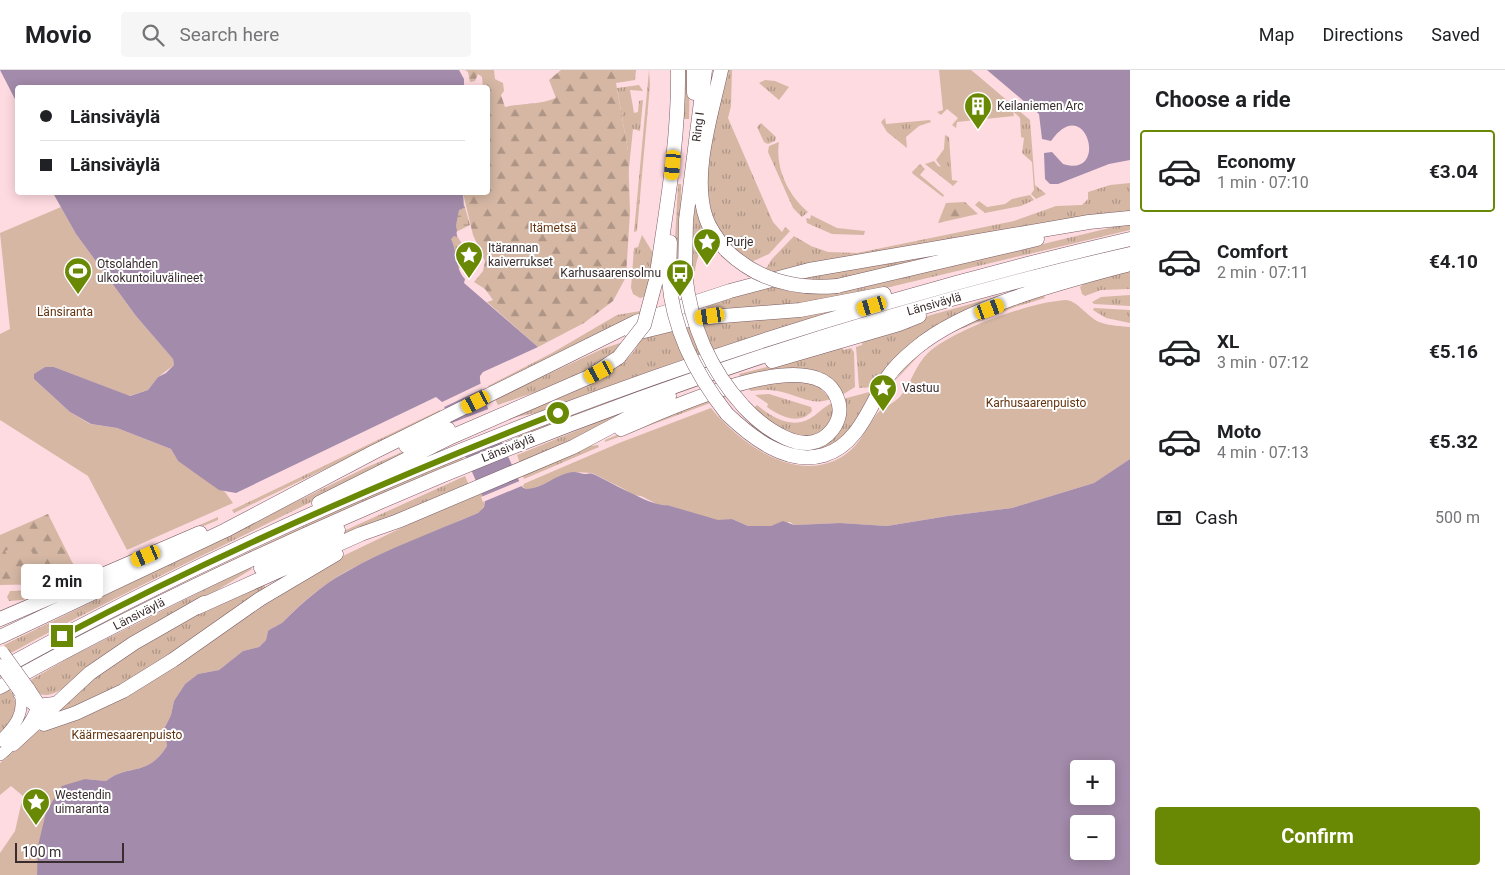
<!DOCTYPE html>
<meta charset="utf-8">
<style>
body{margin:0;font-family:Roboto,sans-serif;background:#f6f6f6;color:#202124;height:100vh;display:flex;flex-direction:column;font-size:19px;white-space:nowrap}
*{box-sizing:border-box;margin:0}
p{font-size:16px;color:#757577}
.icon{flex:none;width:28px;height:28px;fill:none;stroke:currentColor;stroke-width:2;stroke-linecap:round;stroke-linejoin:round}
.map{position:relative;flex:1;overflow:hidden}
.panel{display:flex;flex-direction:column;background:#fff;width:375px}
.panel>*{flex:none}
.banner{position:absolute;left:15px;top:15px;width:475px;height:110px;border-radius:5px;box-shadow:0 2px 12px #0003;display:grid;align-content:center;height:110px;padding:0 25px;background:#fff}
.tools{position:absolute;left:1070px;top:690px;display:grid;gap:10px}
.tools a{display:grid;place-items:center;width:45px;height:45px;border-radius:5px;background:#fff;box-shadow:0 2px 12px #0003;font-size:25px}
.scale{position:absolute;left:15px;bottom:12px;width:109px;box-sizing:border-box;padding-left:5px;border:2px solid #392c2e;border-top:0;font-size:14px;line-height:18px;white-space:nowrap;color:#392c2e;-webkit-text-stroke:4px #fff;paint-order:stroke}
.end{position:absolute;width:22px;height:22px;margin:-11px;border:6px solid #698803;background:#fff;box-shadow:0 0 0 2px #fff}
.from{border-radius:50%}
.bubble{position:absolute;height:35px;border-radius:5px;background:#fff;box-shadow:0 2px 12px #0003;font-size:16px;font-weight:700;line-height:35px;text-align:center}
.car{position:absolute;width:15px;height:30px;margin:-15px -8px;border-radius:6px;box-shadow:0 0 4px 1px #0007;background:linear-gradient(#f5c518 24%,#345 0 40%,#f5c518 0 76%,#345 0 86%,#f5c518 0)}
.banner b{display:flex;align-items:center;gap:18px;height:48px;font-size:19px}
.banner b+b{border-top:1px solid #e0e0e0}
.banner i{width:12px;height:12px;background:#202124}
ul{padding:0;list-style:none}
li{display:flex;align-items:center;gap:15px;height:82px;margin:0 10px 8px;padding:0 15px;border:2px solid transparent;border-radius:5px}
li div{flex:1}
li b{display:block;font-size:19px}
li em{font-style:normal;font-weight:700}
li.selected{border-color:#698803}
li>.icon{width:45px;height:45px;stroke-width:1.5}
h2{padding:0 25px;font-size:22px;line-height:60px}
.pay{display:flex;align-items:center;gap:12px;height:55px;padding:0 25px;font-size:19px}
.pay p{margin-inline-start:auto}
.button{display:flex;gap:10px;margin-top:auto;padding:10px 25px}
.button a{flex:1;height:58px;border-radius:5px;background:#698803;color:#fff;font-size:20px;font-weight:700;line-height:58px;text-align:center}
header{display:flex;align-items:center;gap:30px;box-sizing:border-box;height:70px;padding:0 25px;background:#fff;border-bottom:1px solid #e0e0e0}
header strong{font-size:24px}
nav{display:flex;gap:28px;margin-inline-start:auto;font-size:18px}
.search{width:350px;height:45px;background:#f6f6f6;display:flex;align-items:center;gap:12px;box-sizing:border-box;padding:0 18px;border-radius:5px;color:#757577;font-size:19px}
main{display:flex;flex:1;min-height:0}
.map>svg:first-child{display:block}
.grass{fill:url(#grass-tufts)}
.forest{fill:url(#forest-firs)}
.wetland{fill:url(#wetland-marsh)}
.park{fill:#d5b7a4}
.water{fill:#a38bab;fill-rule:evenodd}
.pier{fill:#fedbe1}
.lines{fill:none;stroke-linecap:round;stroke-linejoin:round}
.primary-casing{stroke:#7a5c63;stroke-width:12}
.motorway-casing{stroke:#7a5c63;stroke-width:15}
.primary{stroke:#fff;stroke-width:11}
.motorway{stroke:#fff;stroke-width:14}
.primary-bridge-casing{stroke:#7a5c63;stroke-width:12;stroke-linecap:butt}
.motorway-bridge-casing{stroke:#7a5c63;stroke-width:15;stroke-linecap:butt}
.primary-bridge{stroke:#fff;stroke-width:11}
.motorway-bridge{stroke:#fff;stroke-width:14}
.route{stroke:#698803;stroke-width:6}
.labels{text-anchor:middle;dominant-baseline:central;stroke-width:4;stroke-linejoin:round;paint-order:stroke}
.poi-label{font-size:12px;fill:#392c2e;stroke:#fff;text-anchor:start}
.street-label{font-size:12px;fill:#392c2e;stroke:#fff}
.park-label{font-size:12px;fill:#643410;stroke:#fff}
</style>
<header>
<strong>Movio</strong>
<div class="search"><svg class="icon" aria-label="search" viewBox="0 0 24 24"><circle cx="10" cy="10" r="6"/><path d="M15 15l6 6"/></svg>Search here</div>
<nav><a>Map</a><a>Directions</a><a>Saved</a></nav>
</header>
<main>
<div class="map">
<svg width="1130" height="805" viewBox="0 0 1130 805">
<defs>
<pattern id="grass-tufts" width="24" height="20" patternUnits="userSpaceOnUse" patternTransform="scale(1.25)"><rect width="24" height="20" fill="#d5b7a4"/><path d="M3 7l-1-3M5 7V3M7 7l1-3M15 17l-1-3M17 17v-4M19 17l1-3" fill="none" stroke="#ae9586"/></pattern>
<pattern id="forest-firs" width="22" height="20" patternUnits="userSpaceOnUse" patternTransform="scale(1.25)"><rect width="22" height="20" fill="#d5b7a4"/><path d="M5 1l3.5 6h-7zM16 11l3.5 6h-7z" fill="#ae9586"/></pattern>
<pattern id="wetland-marsh" width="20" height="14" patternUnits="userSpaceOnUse" patternTransform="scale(1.25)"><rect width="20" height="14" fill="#d5b7a4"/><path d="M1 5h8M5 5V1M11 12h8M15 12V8" fill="none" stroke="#ae9586"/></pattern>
</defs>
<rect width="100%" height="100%" fill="#fedbe1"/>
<path class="grass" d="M649,0L650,15L637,161L634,162Z
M685,0H690L689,49H684Z
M725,0H732L731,36L728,48L773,152L782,162L785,157L790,161L769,184L751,192C741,184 729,176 721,164C694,123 715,45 725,0Z
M971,0L1030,50L1035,115L1046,124L1036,129L1031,124L1034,120L1032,92L1022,83L1024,68L1021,67L1020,48Z
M765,10L775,11L789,17L779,30L759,13Z
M639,15L643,21L630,20L634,43L638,42L639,31L643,30L640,61L633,59L628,107V81L617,18Z
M885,48L886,54L930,50L931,52L919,56L906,67L907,78L887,62L881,52Z
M761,53L776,67L775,71L768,74L764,72L757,57Z
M945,65L949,67L952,110L958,111L953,116L925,94L934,91L938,96L941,97L936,90L944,79Z
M779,72C775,98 788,125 808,142L802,147L793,138L768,82L769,76Z
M920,94L925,99L920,105L944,125L943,127L913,104L912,102Z
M1130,113V141L746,207L767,197L772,189L794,166L811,176L828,182L857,183L1014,151L1056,136L1082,135L1088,129V122L1110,115Z
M678,114H681L680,206L673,208Z
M1030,125L1034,130L1021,136L985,143L975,135L979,131L987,137L1005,134L1012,129Z
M694,127L715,176L706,174C699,180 696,192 695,201L692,202Z
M811,145L837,158L865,161L864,165L832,164L807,153L806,148L810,149Z
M1130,153V160L827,232L708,242L705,233L766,214L783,220L808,224H827L856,219Z
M642,165L653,183L647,226L640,228L633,224L631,218L634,178L638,177Z
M1007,169L838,210H795L837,198Z
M1130,174V178L686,305L519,367L517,366L685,303L910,231Z
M1130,200V219L1101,220L1085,226L1082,224L1080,217L1083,214Z
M1003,225L972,240L875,317L859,318L856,277L862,275L863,271L931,245Z
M1044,225L1045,228L1015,237L946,265L923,281L893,313C901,303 909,291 920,281C954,253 1002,238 1044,225Z
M1130,225V236L1094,234L1092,232L1101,227Z
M842,238L676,292L539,342L508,349C538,336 631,304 639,271C623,279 608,290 592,298C563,314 529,324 498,335L495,329L602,279L665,258Z
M1094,238L1130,240V253L1106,248L1093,240Z
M646,240V241L489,319L488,316L552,283L617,245Z
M842,278L844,280L851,278L854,282L855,317L842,325C826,288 772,305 741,308L739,304Z
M777,310L815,313L831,329C813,336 799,326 782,322C771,319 761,320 751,321L748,319L605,372V370C662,346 718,326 777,310Z
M873,321C851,363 833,395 780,376C769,372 757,361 747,355L750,352L822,375L843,329Z
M769,324L811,337L812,341C799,356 780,346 767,337L768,334L755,325Z
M647,332L610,353L520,393L517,385Z
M832,333C833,343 832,352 824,359C803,380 771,352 753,339L757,335C771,347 791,359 809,349C817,345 823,337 832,333Z
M440,340L441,343L234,443L232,440Z
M430,370C292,446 147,508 9,584L4,575L365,398Z
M598,375L599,377L524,409L523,406L590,376Z
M462,387L463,389L385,422L20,599L19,597C164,521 311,449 462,387Z
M465,406L469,415L337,471L335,465Z
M218,447V450L43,523L23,530L9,531L7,527L10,521L43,520L59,516Z
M250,497L252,499L81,603C69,612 56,629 40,624L29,611L74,585Z
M263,512L266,519L128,615L50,648L81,617L129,583L215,534Z
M10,620C22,637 13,651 0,664V625Z"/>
<path class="forest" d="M465,0H494L495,9L503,13L504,21L501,25L505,37C522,33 539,35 556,28L549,10L561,0H636L635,10L616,13L628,81L630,142L626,207L613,231L584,253L538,277L487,232L493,230L485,219L474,212L483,201L485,191L473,165L463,123L488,122V38L490,37L488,31V18L483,17L482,7L478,4L475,11L470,12L468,2Z
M965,132L978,144L938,153L946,133Z
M48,444L77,502L49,514L0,515V465Z"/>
<path class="wetland" d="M464,134L470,155L456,162V164C462,175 472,184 464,197L458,198L462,206L461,207L430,169L450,142L464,138Z"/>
<path class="park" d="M939,0H971L1012,35L1014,46L957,52L956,58L952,55L958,48L947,39L941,45L937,42L943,40Z
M61,137L76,164L136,246L173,289L174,295L158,307L148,320L129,326L54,297H45L35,304L34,309L70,342L90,354L117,358L171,379L178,391L225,422L233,433L127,480L88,406L0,350V264L10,259L0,163Z
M1066,230C1079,231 1088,249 1102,253C1111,256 1121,256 1130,257V389L1094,413L1012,438L948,446L887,456L840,453L794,455L790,452L771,456H748L732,449L718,451L667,435L661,436L641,426L632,425L624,419L592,403L574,402L532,419H526L521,415L619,373L711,338C741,375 800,417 846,384C860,374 866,359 876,345C883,336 895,334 902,324C912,311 916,294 928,283C954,259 1031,232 1066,230Z
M482,423C486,433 486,436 478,443C434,462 389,479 347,501C324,514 302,532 284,551C280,555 273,557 268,561L266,570L259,577L243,581L219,600L198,604L185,614L174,631L171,645L164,659L167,676C147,708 129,693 106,711L85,709L41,767L37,805H0V783L15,761L23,726L11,716L0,725V693L38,661L62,653L343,486L424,447Z
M25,471L40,495L30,501L19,484L9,489L5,481Z"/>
<path class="water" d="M0,0H459L464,9V18H18L17,33Z
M987,0H1130V90L1109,94L1058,114H1050L1045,109L1044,83L1052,82L1063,94C1110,109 1086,21 1051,71L1042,69L1039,44Z
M53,123H463L464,138L459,140L456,155L457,167L454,166L451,169C457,181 455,199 465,209L464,213L538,277L483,302L480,306C478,324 513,397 522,417L526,419C543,419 557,403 574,402C578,402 582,404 585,404C588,404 590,403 593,404C607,410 654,438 667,435L718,450L732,449L748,456H771L783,451L794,455L840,453L887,456L948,446L1012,438L1094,413L1130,389V805H37L38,776L46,742L62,716L85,709L106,711C129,693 147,708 167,676L164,659L171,645L174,631L185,614L198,604L219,600L243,581L259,577L266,570L268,561C273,557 280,555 284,551C302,533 322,515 346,502C388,478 434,462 478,443L484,437L485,432L442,332L436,327L236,423L219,420L178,391L171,379L117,358L91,354L70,342L34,309V304L45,297H54L130,326L148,320L158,307L166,303L174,295L173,289L136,246L76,164ZM1079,699H1106V726H1079ZM1079,754H1106V781H1079Z"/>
<path class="pier" d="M482,313L484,318L442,338L440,333Z
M491,338L497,351L456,370L449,354Z
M498,353L505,370L463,387L457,372Z
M522,410L524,415L483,432L481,427Z"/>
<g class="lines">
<g class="primary-casing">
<path id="primary" d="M0,671C15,656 25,644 20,623
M0,685C12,676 39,646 37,630L29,618"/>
</g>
<g class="motorway-casing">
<path id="motorway" d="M694,0V23
M721,0C712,43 691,105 706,148C710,160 718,170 726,180
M685,204L686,150L705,0
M656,210C666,140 679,71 678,0
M669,210L670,172
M837,216L1037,169
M632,264L697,248L800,240L884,224
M772,291L899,254L919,246
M727,344C751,367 787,396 824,385C858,375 870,336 887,308C894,297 905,287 916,278C966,236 1066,211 1130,194
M621,359C660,343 815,268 837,328C842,339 839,351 832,360C807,392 763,357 744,337
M406,376L448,359
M319,433L451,367L589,307L619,287
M261,498L338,460
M198,537L361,464L398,451L573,377L669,326
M0,549L200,463
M0,567L226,460L374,382L636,252L730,221L809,200L1089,152L1129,148
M1,599C351,406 740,259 1130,169
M0,617C121,549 246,490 373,435C617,329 870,243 1130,184
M20,623L37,636L54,634
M44,654L76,643L123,621L173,590L260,529L336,484
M13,674L90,603L134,573L204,533"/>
</g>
<use href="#primary" class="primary"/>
<use href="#motorway" class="motorway"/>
<g class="primary-bridge-casing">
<path id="primary-bridge" d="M3,582L29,618
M0,595L20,623"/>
</g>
<g class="motorway-bridge-casing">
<path id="motorway-bridge" d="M726,180C757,210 795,220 837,216
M685,204C691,256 709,299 744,337
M669,210C673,260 696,305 727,344
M619,287L644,255L656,210"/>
</g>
<use href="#primary-bridge" class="primary-bridge"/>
<use href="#motorway-bridge" class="motorway-bridge"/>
</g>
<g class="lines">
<path class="route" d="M62,566C222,481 389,409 558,343"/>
</g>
<defs>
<g id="building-pin" transform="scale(1.4375)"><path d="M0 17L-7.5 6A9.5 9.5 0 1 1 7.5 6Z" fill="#698803" stroke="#fff"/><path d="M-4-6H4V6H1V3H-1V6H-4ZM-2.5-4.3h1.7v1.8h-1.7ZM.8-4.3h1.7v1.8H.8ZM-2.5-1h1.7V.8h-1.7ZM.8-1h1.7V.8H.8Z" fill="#fff"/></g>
<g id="sight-pin" transform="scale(1.4375)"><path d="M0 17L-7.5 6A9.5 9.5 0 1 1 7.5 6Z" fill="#698803" stroke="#fff"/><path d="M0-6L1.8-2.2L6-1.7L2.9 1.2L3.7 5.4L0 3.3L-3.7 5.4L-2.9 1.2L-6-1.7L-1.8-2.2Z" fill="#fff"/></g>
<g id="stadium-pin" transform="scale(1.4375)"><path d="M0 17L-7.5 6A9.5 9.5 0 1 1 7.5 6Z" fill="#698803" stroke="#fff"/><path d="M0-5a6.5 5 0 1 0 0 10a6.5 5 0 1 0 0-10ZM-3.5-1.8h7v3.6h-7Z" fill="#fff"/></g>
<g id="bus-pin" transform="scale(1.4375)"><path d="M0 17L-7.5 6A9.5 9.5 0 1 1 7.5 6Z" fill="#698803" stroke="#fff"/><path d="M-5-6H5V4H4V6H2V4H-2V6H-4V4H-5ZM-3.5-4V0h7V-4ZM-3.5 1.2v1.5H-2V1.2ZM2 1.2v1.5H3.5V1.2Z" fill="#fff"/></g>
</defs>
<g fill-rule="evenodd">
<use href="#building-pin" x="978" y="36"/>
<use href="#sight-pin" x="707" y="172"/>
<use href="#sight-pin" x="469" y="185"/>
<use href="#stadium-pin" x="78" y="201"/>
<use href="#bus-pin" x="680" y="203"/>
<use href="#sight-pin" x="883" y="318"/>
<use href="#sight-pin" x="36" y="732"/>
</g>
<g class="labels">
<g class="poi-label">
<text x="997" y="36">Keilaniemen Arc</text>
<text x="726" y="172">Purje</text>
<text x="488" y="178">Itärannan<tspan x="488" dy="14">kaiverrukset</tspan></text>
<text x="97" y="194">Otsolahden<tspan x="97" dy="14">ulkokuntoiluvälineet</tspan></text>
<text x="661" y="203" text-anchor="end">Karhusaarensolmu</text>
<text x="902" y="318">Vastuu</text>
<text x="55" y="725">Westendin<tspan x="55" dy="14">uimaranta</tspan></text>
</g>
<g class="street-label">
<text transform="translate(698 57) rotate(-83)">Ring I</text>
<text transform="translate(934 234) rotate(-16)">Länsiväylä</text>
<text transform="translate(508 378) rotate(-22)">Länsiväylä</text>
<text transform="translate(139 544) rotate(-27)">Länsiväylä</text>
</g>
<g class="park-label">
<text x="553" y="158">Itämetsä</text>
<text x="65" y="242">Länsiranta</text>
<text x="1036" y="333">Karhusaarenpuisto</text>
<text x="127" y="665">Käärmesaarenpuisto</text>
</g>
</g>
</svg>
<div class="tools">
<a>+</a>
<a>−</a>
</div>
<div class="scale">100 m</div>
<i class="end from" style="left:558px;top:343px"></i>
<i class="end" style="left:62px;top:566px"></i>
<div class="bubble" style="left:21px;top:494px;width:82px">2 min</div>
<i class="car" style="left:673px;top:95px;rotate:185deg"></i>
<i class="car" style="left:872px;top:236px;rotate:253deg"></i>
<i class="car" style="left:990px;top:239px;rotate:70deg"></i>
<i class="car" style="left:710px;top:246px;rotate:262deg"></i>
<i class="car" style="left:599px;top:302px;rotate:242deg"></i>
<i class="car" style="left:476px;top:332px;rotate:243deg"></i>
<i class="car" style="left:146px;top:486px;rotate:247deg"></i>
<div class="banner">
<b><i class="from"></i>Länsiväylä</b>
<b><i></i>Länsiväylä</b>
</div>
</div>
<section class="panel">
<h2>Choose a ride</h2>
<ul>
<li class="selected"><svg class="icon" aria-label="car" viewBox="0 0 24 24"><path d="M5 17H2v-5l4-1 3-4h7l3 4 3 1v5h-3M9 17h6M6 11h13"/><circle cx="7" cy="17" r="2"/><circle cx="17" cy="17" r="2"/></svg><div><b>Economy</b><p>1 min · 07:10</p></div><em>€3.04</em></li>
<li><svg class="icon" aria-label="car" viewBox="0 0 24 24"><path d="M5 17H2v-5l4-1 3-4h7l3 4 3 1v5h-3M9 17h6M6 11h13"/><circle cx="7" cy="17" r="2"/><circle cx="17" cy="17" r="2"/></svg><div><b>Comfort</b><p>2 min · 07:11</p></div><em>€4.10</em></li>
<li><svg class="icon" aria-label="car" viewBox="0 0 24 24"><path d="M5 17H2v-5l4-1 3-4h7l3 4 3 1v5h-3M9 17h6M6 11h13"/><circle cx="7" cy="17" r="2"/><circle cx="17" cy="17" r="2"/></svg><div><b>XL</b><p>3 min · 07:12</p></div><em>€5.16</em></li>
<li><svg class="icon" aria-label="car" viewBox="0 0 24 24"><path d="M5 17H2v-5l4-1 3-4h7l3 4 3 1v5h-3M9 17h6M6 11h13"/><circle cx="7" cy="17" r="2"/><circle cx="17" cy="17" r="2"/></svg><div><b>Moto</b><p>4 min · 07:13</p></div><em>€5.32</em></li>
</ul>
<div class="pay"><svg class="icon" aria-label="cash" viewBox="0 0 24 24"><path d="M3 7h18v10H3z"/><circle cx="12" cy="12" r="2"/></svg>Cash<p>500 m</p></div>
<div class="button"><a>Confirm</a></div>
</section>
</main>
